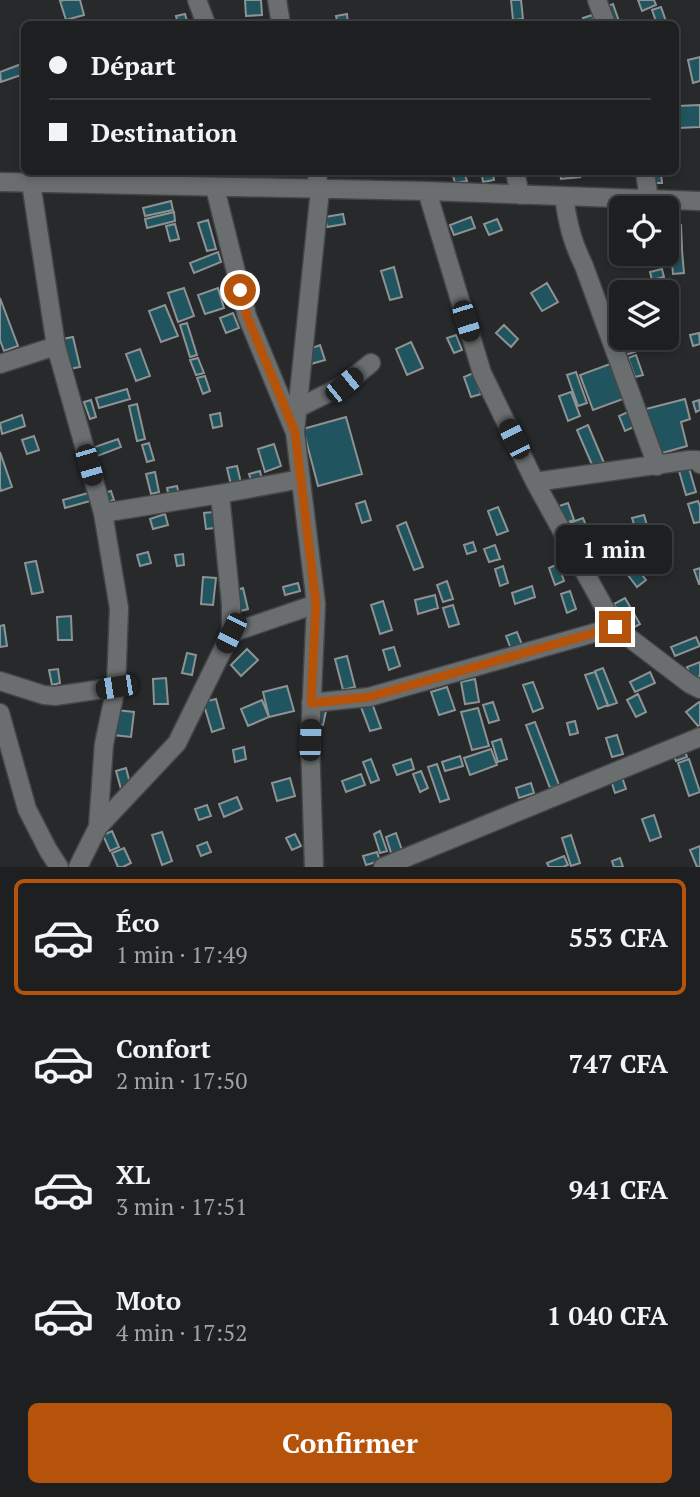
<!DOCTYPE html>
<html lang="fr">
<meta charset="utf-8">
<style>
body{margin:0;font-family:"PT Serif",serif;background:#2a2c2d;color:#f1f3f6;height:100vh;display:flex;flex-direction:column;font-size:26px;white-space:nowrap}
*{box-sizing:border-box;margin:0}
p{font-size:23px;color:#a0a2a5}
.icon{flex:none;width:38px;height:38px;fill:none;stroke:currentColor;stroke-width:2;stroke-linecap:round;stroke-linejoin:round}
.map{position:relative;height:867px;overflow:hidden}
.panel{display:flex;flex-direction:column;background:#1d1f20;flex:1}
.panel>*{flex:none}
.banner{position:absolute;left:21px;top:21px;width:658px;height:154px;border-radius:10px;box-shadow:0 4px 10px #0003,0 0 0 2px #3b3d3e;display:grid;align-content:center;height:154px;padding:0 28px;background:#1d1f20}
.controls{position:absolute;left:609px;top:196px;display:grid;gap:14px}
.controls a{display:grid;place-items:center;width:70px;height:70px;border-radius:10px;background:#1d1f20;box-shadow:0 4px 10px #0003,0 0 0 2px #3b3d3e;font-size:35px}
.end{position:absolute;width:32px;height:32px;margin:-16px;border:9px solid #b45309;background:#fff;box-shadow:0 0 0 4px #fff}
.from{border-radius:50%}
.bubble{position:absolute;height:49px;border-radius:10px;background:#1d1f20;box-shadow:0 4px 10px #0003,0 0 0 2px #3b3d3e;font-size:23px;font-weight:700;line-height:49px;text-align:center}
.car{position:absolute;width:21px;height:42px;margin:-21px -10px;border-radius:9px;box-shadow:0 0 5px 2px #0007;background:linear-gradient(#222 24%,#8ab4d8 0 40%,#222 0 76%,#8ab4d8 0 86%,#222 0)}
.banner b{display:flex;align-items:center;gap:24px;height:66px;font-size:26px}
.banner b+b{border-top:2px solid #3b3d3e}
.banner i{width:18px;height:18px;background:#f1f3f6}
ul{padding:12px 0 0;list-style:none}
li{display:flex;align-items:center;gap:21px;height:116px;margin:0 14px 10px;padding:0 14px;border:4px solid transparent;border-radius:10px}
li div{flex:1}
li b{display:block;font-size:26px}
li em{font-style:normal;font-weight:700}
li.selected{border-color:#b45309}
li>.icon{width:63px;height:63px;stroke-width:1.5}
.cta{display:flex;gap:14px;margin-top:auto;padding:14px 28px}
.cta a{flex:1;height:80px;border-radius:10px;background:#b45309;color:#fff;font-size:28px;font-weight:700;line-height:80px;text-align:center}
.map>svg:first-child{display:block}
.building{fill:#20555f;stroke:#8f9293;stroke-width:2}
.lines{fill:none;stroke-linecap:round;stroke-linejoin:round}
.minor-casing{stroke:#444546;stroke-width:21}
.minor{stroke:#6b6e6f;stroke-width:18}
.route{stroke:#b45309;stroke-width:9}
</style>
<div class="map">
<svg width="700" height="867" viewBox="0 0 700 867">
<rect width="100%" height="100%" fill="#27292a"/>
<path class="building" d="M64,0H80L84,15L66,20L60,1Z
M245,0H261L262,15L246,16Z
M511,0H521L523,19L513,20Z
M638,0H654L656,5L642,11Z
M613,4L620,24H608L603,8Z
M661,7L667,24H657L652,10Z
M185,14L188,24H178L176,16Z
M347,14L348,24H338L336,16Z
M592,15L595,23L585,24L583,18Z
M700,57V81L693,83L688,60Z
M24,63V74L1,82L0,72Z
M700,105V127L679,128L678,106Z
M452,172H464L467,181L455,183Z
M560,172H579L580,177L561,179Z
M591,172H610V174H591Z
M653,173H661L662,183H653Z
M493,174L494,180L483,182L482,176Z
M171,201L173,210L145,216L143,208Z
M174,212L175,221L147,228L145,219Z
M343,214L345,224L327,227L325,217Z
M471,217L475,228L454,235L450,225Z
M497,219L502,230L489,235L484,224Z
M208,220L216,249L207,251L198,223Z
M175,224L179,239L170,241L166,226Z
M681,225L682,248H668L667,226Z
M682,250L684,273L673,274L671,251Z
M218,252L221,262L194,273L190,263Z
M394,267L402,297L390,300L381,271Z
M662,269L664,277L652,280L650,272Z
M547,283L558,302L542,311L531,293Z
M184,288L194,316L178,322L168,293Z
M218,288L224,308L205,314L198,295Z
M0,298L18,346L4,351L0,340Z
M165,305L178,336L161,342L149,311Z
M233,313L239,328L226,333L220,318Z
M187,323L197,355L190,357L180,325Z
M504,325L518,339L511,347L496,333Z
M699,333L700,344L693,346L690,335Z
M456,335L462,350L454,353L447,338Z
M73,337L80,367L69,369L62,339Z
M411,342L423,368L407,375L396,349Z
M637,342L640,350L626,355L623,347Z
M320,345L325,360L311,364L307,350Z
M140,349L150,376L136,381L126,354Z
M636,355L643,375L635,377L628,358Z
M198,358L204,373L196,375L190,360Z
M610,364L623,399L593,410L580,375Z
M576,372L587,403L578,406L567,375Z
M473,373L481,394L471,397L464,377Z
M205,376L210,391L203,394L197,378Z
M127,389L130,399L99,408L96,398Z
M571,392L580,416L568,421L559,396Z
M685,399L690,419L681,422L687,446L659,454L646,409Z
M91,400L96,417L90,419L84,402Z
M699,400L700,410L696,412L693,402Z
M137,404L145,439L137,441L129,406Z
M630,411L636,426L625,431L619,416Z
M220,413L222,426L213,428L210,415Z
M22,415L25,426L2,434L0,423Z
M346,417L362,474L318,486L303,429Z
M588,425L604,463L593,467L577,430Z
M34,436L39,450L27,454L22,440Z
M118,439L121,447L92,458L89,449Z
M149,443L154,460L147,462L142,445Z
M274,444L281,466L265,472L258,449Z
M0,452L12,487L1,491L0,487Z
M237,466L242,487L232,489L227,468Z
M689,468L696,492L686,495L679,471Z
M260,471L262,480L252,483L249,474Z
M155,472L159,492L151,494L146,474Z
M177,486L179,495L169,497L167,488Z
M111,491L114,500L103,503L100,494Z
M88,493L90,501L65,508L63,500Z
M365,501L371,520L362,523L356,504Z
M698,501L700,506V522L694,523L688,504Z
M568,503L574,520L563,524L556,507Z
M498,507L508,531L497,535L488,511Z
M213,512L215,528L206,529L204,513Z
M165,514L168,525L153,529L150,519Z
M644,515L654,549L643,552L632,518Z
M583,518L587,528L568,535L564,525Z
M406,522L423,567L414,570L397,526Z
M630,530L637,550L628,554L620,534Z
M473,542L476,551L467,554L464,545Z
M495,545L500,559L489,562L484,549Z
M148,552L151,563L140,566L137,555Z
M183,554L184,565L177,566L175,555Z
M627,555L646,580L637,587L618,562Z
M36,561L43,592L32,594L25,563Z
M558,564L564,581L555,585L549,568Z
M503,566L508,583L500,586L495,569Z
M700,568V584H699L694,570Z
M203,577L216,578L213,605L201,604Z
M447,581L453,599L443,602L437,585Z
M298,583L300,591L285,595L283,587Z
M532,586L535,597L515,604L512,593Z
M243,588L248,609L241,611L236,590Z
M570,591L576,609L567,613L561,594Z
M435,595L438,608L418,614L415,600Z
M625,598L640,624L629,630L614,604Z
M383,601L392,630L380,634L371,605Z
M453,605L459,624L449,627L443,608Z
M71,616L72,640H58L57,617Z
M4,625L7,646L0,647V626Z
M517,632L524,650L513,654L506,636Z
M696,637L700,646L675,656L671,647Z
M394,647L400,666L389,670L383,650Z
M247,649L258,660L241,676L231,665Z
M187,653L196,655L192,675L182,673Z
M347,656L355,687L343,690L335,659Z
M700,662V676L691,679L687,667Z
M603,668L617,703L608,706L595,671Z
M58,669L60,683L52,685L49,670Z
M595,672L608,705L598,709L585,675Z
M650,672L655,683L635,692L630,682Z
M166,678L168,704H154L153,679Z
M475,679L479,702L465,704L461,682Z
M533,682L543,708L533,712L523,685Z
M287,686L294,711L269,717L263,692Z
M447,687L455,710L439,715L431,692Z
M638,694L646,712L636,717L627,700Z
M216,699L224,728L212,732L203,702Z
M262,700L269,717L248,726L241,709Z
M493,702L499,720L489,723L483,705Z
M699,702L700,703V725L698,726L686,712Z
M372,703L381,728L370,731L361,707Z
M314,708L326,711L323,725L311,722Z
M478,708L489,746L472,750L461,712Z
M116,710L134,712L131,737L113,735Z
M575,721L578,733L570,735L567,723Z
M535,722L559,785L550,788L526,725Z
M617,735L623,754L612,757L606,738Z
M501,739L507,759L498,762L492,742Z
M244,747L246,759L235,762L233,750Z
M684,748L687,757L676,761L673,753Z
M491,749L497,765L470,775L464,758Z
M460,756L463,766L445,771L442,762Z
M371,759L379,780L371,783L363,762Z
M411,759L414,769L397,775L393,765Z
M689,759L700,792L689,796L678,763Z
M437,764L449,799L440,802L428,767Z
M126,768L131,787L121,789L116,771Z
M421,771L428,788L420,792L413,774Z
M361,774L365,785L346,792L342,781Z
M621,774L626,789L615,793L610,777Z
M290,778L295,796L277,801L272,783Z
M531,783L534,793L519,798L516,788Z
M237,797L242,809L224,817L219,804Z
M207,805L211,816L199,820L195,809Z
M654,815L661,837L650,841L642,819Z
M112,831L119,847L110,851L103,835Z
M380,831L387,851L380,853L374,834Z
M162,832L172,861L162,865L152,835Z
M396,833L403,853L392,856L386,837Z
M295,834L301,846L292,850L286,838Z
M571,835L580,863L571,866L562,838Z
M207,842L211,852L201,856L197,846Z
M700,846V867H697L690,850Z
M124,848L131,863L123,867H118L112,853Z
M377,852L380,861L366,865L363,856Z
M564,856L568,865L563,867H549L547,863Z
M620,858L623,867H614L612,861Z"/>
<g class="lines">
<g class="minor-casing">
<path id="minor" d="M197,0L206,24
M277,0L281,24
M597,0L606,24
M515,172L520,195
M645,172L649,200
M0,182L427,191L700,201
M31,183L56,346L103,513L119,608L116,687L104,744L98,827
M215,188L247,316L294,430
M427,191L482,373L535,482L615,627L690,684L700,689
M564,197C568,225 572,241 584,266L657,466
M0,364L56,346
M298,408L344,385L371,363
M535,482L690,460H697L700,464
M103,513L220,494L301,479
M231,633L316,604
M0,681L44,695L55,696L116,687
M311,703L369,697L615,627
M0,713L27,809L48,850L59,867
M78,867L98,827L177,743L231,633V604L220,494
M314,867L310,740L316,604L295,432L320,190L316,172
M383,867L700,737"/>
</g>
<use href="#minor" class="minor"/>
</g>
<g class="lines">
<path class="route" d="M240,290L247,316L295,432L316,604L311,703L369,697L615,627"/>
</g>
</svg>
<div class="controls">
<a><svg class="icon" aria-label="locate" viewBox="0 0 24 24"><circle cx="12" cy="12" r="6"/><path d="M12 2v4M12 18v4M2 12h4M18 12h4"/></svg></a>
<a><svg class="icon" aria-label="layers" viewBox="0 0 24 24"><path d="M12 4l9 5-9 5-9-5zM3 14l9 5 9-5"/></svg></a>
</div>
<i class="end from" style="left:240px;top:290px"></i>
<i class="end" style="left:615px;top:627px"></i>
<div class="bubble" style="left:556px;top:525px;width:116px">1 min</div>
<i class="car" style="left:466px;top:321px;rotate:163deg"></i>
<i class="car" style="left:344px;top:385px;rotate:51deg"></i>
<i class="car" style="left:514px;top:439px;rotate:334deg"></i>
<i class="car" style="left:89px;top:465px;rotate:164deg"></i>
<i class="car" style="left:231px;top:633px;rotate:206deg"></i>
<i class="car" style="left:116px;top:687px;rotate:261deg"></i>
<i class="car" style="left:310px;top:740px;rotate:2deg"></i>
<div class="banner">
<b><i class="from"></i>Départ</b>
<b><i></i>Destination</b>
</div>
</div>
<section class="panel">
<ul>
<li class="selected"><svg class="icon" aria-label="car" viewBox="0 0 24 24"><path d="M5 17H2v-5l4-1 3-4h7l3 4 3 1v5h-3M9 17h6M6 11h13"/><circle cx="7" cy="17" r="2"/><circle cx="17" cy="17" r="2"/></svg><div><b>Éco</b><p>1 min · 17:49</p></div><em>553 CFA</em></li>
<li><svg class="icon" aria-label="car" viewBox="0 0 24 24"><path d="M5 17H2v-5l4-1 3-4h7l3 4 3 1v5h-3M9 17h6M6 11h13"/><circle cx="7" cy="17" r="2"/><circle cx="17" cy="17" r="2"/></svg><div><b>Confort</b><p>2 min · 17:50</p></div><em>747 CFA</em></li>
<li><svg class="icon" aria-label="car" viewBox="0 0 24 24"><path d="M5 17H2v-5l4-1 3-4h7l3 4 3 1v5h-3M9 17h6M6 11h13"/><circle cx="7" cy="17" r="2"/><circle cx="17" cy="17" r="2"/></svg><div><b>XL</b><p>3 min · 17:51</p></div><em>941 CFA</em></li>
<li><svg class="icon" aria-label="car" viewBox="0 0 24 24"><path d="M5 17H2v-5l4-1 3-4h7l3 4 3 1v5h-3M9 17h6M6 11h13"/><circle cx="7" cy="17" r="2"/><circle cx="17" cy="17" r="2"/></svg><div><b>Moto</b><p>4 min · 17:52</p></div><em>1 040 CFA</em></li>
</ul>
<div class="cta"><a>Confirmer</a></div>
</section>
